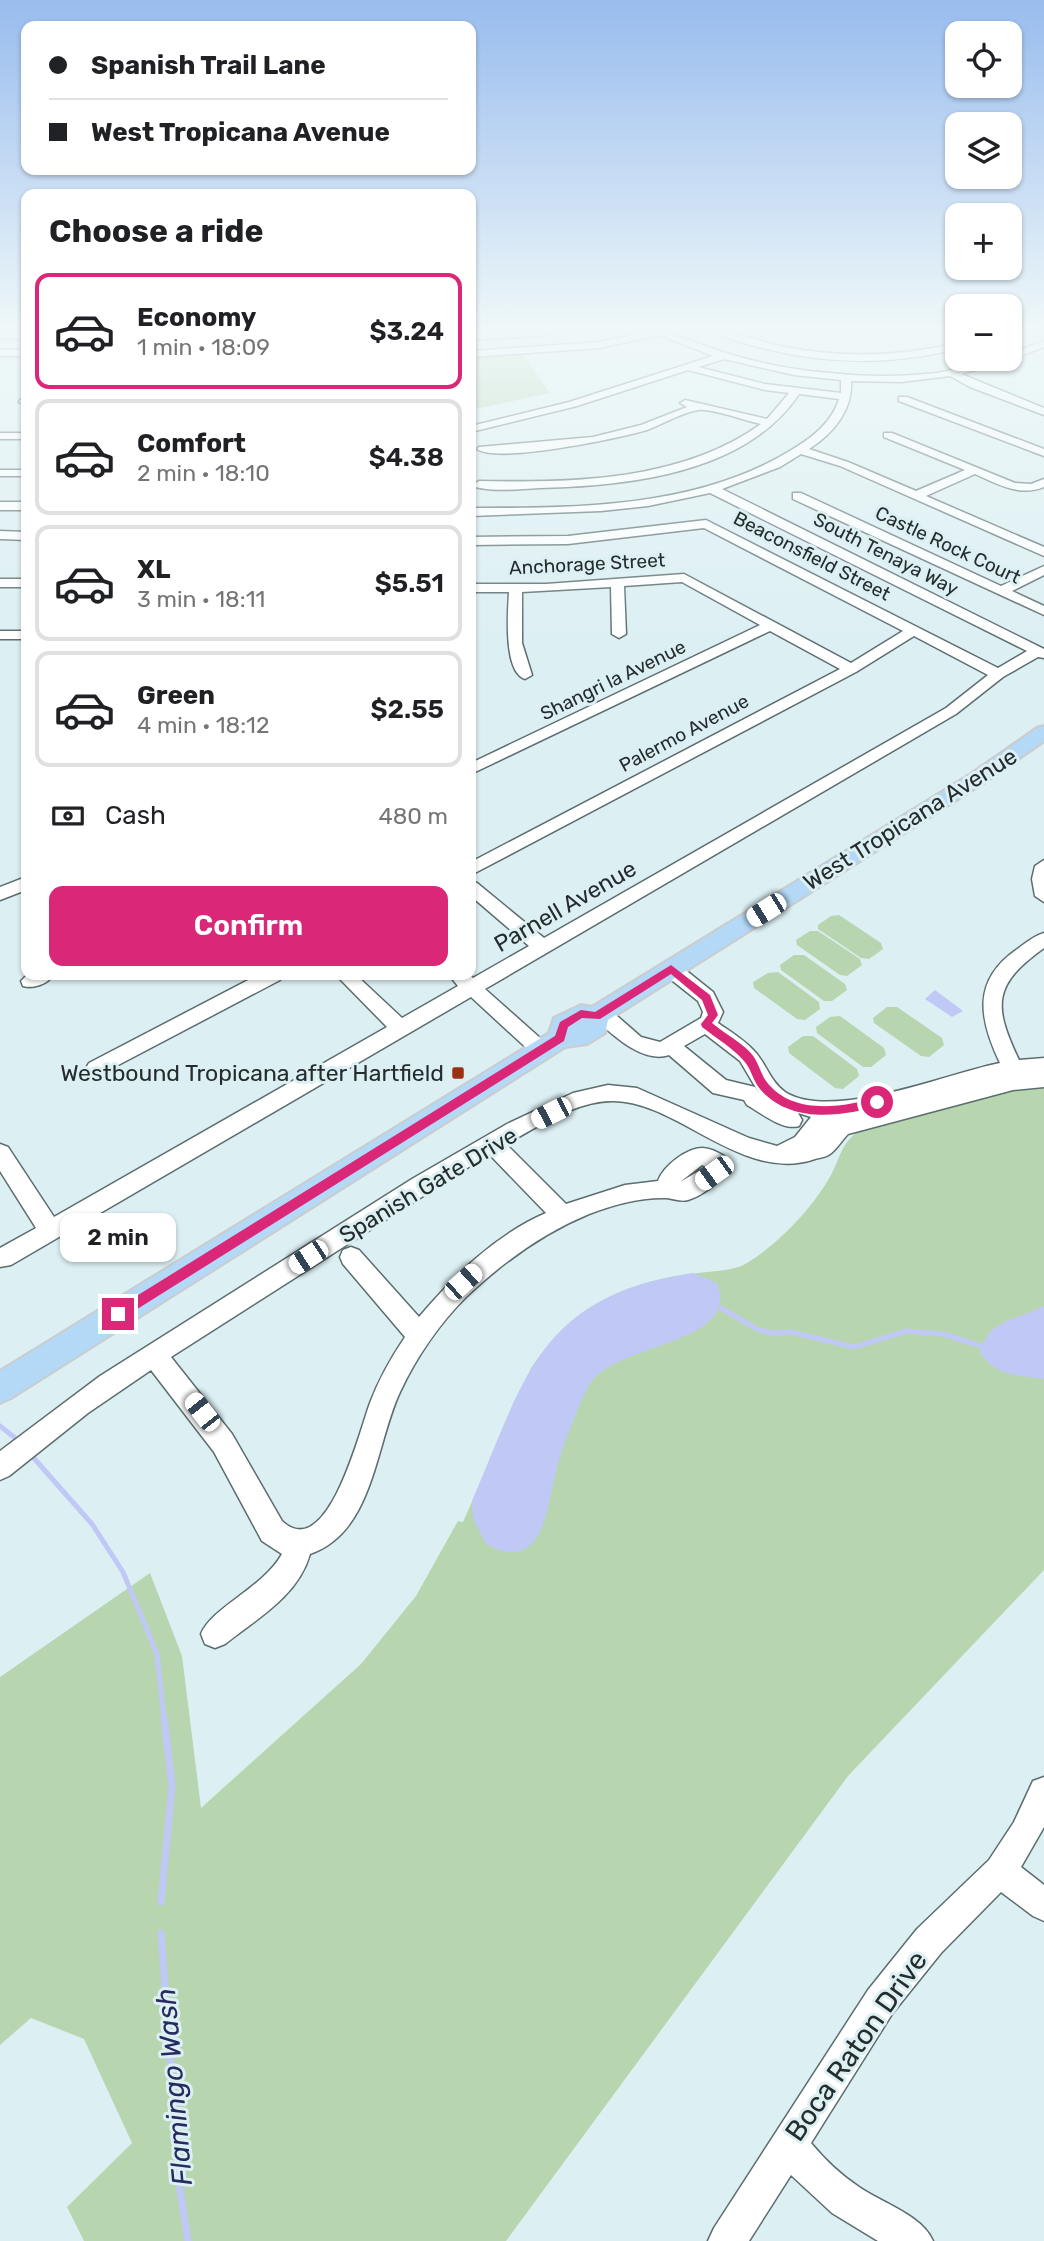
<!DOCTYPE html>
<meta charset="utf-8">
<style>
body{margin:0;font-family:Rubik,sans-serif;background:#f6f6f6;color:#202124;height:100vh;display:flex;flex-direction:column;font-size:26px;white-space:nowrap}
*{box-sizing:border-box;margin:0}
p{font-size:23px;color:#757577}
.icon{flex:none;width:38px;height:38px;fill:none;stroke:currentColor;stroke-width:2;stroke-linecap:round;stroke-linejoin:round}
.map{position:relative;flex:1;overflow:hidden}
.details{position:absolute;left:21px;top:189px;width:455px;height:791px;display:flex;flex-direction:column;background:#fff;border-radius:14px;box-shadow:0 2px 5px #0004}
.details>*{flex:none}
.hud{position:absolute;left:21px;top:21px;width:455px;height:154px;border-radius:14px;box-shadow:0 2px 5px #0004;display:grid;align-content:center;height:154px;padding:0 28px;background:#fff}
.tools{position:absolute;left:945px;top:21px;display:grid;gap:14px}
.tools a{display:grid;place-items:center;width:77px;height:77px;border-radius:14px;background:#fff;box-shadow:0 2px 5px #0004;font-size:35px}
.end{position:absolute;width:32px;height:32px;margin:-16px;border:9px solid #db2777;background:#fff;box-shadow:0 0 0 4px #fff}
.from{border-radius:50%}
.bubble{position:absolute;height:49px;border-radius:14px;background:#fff;box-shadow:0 2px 5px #0004;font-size:23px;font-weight:600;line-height:49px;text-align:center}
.car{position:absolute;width:21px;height:42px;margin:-21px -10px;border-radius:9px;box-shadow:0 0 5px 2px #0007;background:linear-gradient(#fff 24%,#345 0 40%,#fff 0 76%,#345 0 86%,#fff 0)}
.hud b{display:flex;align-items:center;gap:24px;height:66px;font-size:26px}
.hud b+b{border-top:2px solid #e0e0e0}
.hud i{width:18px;height:18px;background:#202124}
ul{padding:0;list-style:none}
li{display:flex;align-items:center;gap:21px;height:116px;margin:0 14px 10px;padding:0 14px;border:4px solid #e0e0e0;border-radius:14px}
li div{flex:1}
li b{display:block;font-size:26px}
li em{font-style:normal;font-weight:600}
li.active{border-color:#db2777}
li>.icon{width:63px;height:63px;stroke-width:1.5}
h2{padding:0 28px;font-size:32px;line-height:84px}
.pay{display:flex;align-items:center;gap:18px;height:77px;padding:0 28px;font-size:26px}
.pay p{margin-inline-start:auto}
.button{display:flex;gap:14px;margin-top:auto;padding:14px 28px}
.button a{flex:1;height:80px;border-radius:14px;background:#db2777;color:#fff;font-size:28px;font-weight:600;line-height:80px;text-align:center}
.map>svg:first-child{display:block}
.green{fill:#b7d6b0}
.water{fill:#c0c8f6}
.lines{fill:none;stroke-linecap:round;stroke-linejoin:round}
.stream-far1{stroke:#c0c8f6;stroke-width:5}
.stream{stroke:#c0c8f6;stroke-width:7}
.minor-casing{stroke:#5c6d6f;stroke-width:3}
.major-casing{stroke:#cbcccd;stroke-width:4}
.minor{fill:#fff;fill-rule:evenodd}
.major{fill:#b3d9f6;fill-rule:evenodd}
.route{fill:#db2777}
.poi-dot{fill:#993212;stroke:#dceff2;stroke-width:2.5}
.labels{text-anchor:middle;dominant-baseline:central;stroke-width:6;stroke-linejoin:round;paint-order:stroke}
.far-street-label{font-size:19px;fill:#252c2d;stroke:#dceff2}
.street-label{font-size:23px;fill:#252c2d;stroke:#dceff2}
.poi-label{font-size:23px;fill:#252c2d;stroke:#dceff2;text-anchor:end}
.near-street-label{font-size:28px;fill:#252c2d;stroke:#dceff2}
.near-water-label{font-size:28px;font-style:italic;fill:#272a60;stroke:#dceff2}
</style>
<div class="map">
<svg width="1044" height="2241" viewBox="0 0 1044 2241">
<rect width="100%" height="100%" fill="#dceff2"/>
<path class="green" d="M523,354L550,393L471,410V357Z
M839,915L881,943L883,949L869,959L861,958L818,929V925L831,916Z
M810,931H818L860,959L862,965L847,976L840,975L797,945L796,940Z
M794,955H804L845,984L847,990L832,1001H824L781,970L780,965Z
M778,972L819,1002L820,1009L805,1020L797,1019L754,988L753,982L768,973Z
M887,1007H897L942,1038L944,1045L929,1057L921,1056L874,1023L873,1018Z
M840,1016L884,1048L886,1055L871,1067H863L817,1033L816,1027L830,1017Z
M803,1036H813L857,1069L859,1076L843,1089L835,1088L789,1053L788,1047Z
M1044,1085V1570L848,1776L506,2241H84L67,2207L132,2143L84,2039L31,2018L0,2045V1677L150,1573L182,1656L201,1808L361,1664L416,1596L458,1521L463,1522L531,1368C572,1308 619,1284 689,1274C704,1272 736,1271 747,1263C779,1243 812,1209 831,1175C841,1156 840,1146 858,1131L982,1095Z"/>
<path class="water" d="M935,990L963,1011L952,1017L925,999Z
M693,1273L717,1283C742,1346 614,1342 589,1385C578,1406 562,1448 556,1471C547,1508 543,1576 486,1544L473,1519L472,1501C526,1375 540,1296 693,1273Z
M1044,1306V1379C1017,1375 997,1377 980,1353C987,1319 1017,1320 1044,1306Z"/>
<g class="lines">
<path class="stream-far1" d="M721,1308L757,1329L771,1333L790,1332L854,1347L907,1331L943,1334L981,1346
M0,1426L14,1437
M32,1456L92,1524L123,1572L157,1654L164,1719"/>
<path class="stream" d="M161,1902L172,1786L164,1717
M161,1933L180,2190L188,2241"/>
<g class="minor-casing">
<path id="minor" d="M0,332L26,333V339L0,338Z
M509,332H553L548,335L471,340V334Z
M649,332C675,332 696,344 720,351C756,363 793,370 830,373C865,377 901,377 937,373C961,369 985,359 1010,359V354L1044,341V347L1008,361L961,374L1044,408V415L970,387L950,376L901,382L851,381C853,410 833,434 809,449L848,462L916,491L965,470L884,437V433H892L1015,483L1031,484L1044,479V487C1020,497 997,484 975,474L926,496L1044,547V556L840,466L801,454L780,467L722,489L1044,649V658L1038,657L1003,677L956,714L485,989L548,1045L551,1050L548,1055L541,1057L534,1055L471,997L11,1265L0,1267V1248L36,1228L0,1171V1144L8,1147L54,1217L387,1027L336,975H356L402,1018L458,986L449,975H470L473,978L529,946L471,896V881L477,883L544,938L946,708L988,675L914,636L856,672L471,875V862L840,669L770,631L471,774V763L760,625L682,582L624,586L626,634L619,638L612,634L611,587L522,592V643L532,675L525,679C503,672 508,611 509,592H471V584H546L684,574L851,663L903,631L704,528L568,544L471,545V537L568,536L706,520L998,668L1027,651L710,493L648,506L601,511L471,516V508C579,508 699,508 793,449C813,437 832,422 839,399L799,394C746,474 627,486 540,488C519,489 495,492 475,487L473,485L479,481C573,483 682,481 761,424C746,421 711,408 698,410C681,413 663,424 647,430C620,438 498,464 477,449L479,447L593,437L641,425L687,407L680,403L685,400L767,419L789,393L765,390L688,370L577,406L471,432V426L569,402L713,356L660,335L599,348L471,357V351L599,342ZM724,359L794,375L841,380V393L765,384L698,367Z
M716,332C739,331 762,343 785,347C843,358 899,357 957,343V349C892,365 828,365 762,348C748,344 729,341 716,332Z
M0,350H26V356H0Z
M899,397H907L1044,449V456L899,401Z
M26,399V405L19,402L20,400Z
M0,433H26V439H0Z
M0,470H26V476H0Z
M793,493H801L1001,586L1044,566V575L1012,591L1044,606V615L793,499Z
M0,502H26V510H0Z
M0,531L26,532V540L0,539Z
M0,579H26V587H0Z
M0,631H26V639H0Z
M1044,860V902L1035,896L1032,879L1035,866Z
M26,877V890L0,900V887Z
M1044,933V948C994,984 992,1004 1019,1060L1044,1058V1087L1013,1090L848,1134C842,1140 837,1149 830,1154C826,1157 819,1158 815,1159C743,1184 679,1102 614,1101C577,1100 538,1127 506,1144L566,1204L625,1185L658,1181C663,1166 687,1148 702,1148C710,1148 717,1152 724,1156L729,1168C722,1181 702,1196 688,1200C681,1202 674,1199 667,1198C642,1197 612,1205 589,1214C543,1233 503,1262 466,1297C439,1324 416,1358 400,1392C375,1445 374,1532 310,1554C298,1596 258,1618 225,1644L215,1648L205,1644L201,1634C212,1607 263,1588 282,1554L262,1541L214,1452L151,1370L88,1413L9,1476L0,1480V1451L100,1376L412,1179L507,1124L573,1093L608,1085L637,1088L749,1138L777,1146L795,1137L811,1117L798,1113L802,1120L799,1126C783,1131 761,1113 747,1105L744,1100L713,1093L669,1055C642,1064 612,1034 594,1018L591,1013L594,1008H608L641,1037L660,1042L701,1018L703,1012L698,1001L664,974L662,969L664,964H678L713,992L723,1012L718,1023C731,1032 746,1041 756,1053C767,1066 771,1082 785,1092C832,1122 948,1073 1000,1063C979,1019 972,981 1016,950C1024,944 1034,936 1044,933ZM705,1034L740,1061L759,1093L755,1087L726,1080L684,1046ZM489,1154L546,1213C495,1235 454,1276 419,1317L359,1250L351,1247L343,1250L340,1257L343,1264L405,1337C391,1358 379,1379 370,1403C360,1429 328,1564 282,1521L232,1434L171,1357ZM702,1165L706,1167L680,1182Z
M27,975H53C48,984 33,989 23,986L21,981Z
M258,975H282L280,980L103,1073L96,1076L89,1073L86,1068L89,1063Z
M1044,1777V1827L1021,1867L1044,1885V1921L1033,1916L1001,1892L941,1953L892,2014L811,2143C825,2160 841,2175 859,2187C882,2203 922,2215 933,2241H878L832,2213L791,2175L749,2241H708L714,2228L868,1990L917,1929L989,1860L1014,1822L1033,1781Z"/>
</g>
<g class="major-casing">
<path id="major" d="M1044,726V741L985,782L608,1020L605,1033L587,1044L565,1047L11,1398L0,1403V1371L549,1033L554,1018L581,1005L592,1007L971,774L1037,728Z"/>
</g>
<use href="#minor" class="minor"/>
<use href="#major" class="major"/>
</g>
<linearGradient id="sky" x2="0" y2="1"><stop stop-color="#98bcee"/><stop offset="0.51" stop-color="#eff8f9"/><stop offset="1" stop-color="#eff8f9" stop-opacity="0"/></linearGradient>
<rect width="1044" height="645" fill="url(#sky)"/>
<path class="route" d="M671,965L710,995L718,1015L712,1023C725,1034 745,1044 754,1057C759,1065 761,1074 766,1081C792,1116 842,1107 877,1098L883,1102L881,1105C842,1117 790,1124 760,1089C753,1081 751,1068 744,1061C733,1048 716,1038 702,1027L701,1024L708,1015L702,1000L671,974L600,1019L582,1018L568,1027L564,1041L123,1318H114V1310L555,1036L560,1022L581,1010L595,1012Z"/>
<rect class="poi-dot" x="451" y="1066" width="14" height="14" rx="3.5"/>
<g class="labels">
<g class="far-street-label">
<text transform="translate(948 545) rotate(25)">Castle Rock Court</text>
<text transform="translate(886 554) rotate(27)">South Tenaya Way</text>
<text transform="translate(812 556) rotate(27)">Beaconsfield Street</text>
<text transform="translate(587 564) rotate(-3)">Anchorage Street</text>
<text transform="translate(613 680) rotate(-26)">Shangri la Avenue</text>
<text transform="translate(684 733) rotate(-28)">Palermo Avenue</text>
</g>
<g class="street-label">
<text transform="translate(910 819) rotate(-32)">West Tropicana Avenue</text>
<text transform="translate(565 906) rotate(-30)">Parnell Avenue</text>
<text transform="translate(428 1185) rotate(-31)">Spanish Gate Drive</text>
</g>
<g class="poi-label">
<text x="444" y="1073">Westbound Tropicana after Hartfield</text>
</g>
<g class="near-street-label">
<text transform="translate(856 2046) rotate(-55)">Boca Raton Drive</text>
</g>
<g class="near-water-label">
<text transform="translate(174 2087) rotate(-95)">Flamingo Wash</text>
</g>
</g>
</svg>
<div class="tools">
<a><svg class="icon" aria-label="locate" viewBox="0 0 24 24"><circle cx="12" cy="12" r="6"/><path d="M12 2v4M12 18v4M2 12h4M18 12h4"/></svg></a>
<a><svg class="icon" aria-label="layers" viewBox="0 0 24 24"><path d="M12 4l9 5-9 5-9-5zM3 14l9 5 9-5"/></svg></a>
<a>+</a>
<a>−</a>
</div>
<i class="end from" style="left:877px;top:1102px"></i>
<i class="end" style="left:118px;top:1314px"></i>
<div class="bubble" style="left:60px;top:1213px;width:116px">2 min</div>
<i class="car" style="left:766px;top:910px;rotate:238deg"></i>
<i class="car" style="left:551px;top:1113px;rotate:243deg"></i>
<i class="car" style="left:714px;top:1173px;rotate:234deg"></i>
<i class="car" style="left:308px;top:1257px;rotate:237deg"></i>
<i class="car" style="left:463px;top:1282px;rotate:48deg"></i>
<i class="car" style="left:202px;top:1412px;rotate:322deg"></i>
<div class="hud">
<b><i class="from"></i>Spanish Trail Lane</b>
<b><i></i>West Tropicana Avenue</b>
</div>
<section class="details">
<h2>Choose a ride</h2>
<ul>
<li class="active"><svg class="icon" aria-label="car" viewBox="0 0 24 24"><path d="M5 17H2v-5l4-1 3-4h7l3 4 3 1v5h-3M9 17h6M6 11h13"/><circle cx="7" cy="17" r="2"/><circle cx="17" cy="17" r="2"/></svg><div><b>Economy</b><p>1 min · 18:09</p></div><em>$3.24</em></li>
<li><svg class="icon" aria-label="car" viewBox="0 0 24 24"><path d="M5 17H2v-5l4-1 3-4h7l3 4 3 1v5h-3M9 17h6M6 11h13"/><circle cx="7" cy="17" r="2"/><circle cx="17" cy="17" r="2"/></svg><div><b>Comfort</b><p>2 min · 18:10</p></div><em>$4.38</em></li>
<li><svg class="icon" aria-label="car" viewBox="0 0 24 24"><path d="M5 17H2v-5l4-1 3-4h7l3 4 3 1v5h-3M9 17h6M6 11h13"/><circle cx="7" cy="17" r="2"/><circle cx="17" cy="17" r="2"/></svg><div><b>XL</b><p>3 min · 18:11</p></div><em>$5.51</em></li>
<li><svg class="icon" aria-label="car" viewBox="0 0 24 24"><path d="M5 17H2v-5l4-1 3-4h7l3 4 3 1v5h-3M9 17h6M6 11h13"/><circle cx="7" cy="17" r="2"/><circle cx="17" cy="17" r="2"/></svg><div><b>Green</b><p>4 min · 18:12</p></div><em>$2.55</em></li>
</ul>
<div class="pay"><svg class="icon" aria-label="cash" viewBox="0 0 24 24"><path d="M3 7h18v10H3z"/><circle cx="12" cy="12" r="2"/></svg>Cash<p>480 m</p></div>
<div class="button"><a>Confirm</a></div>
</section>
</div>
